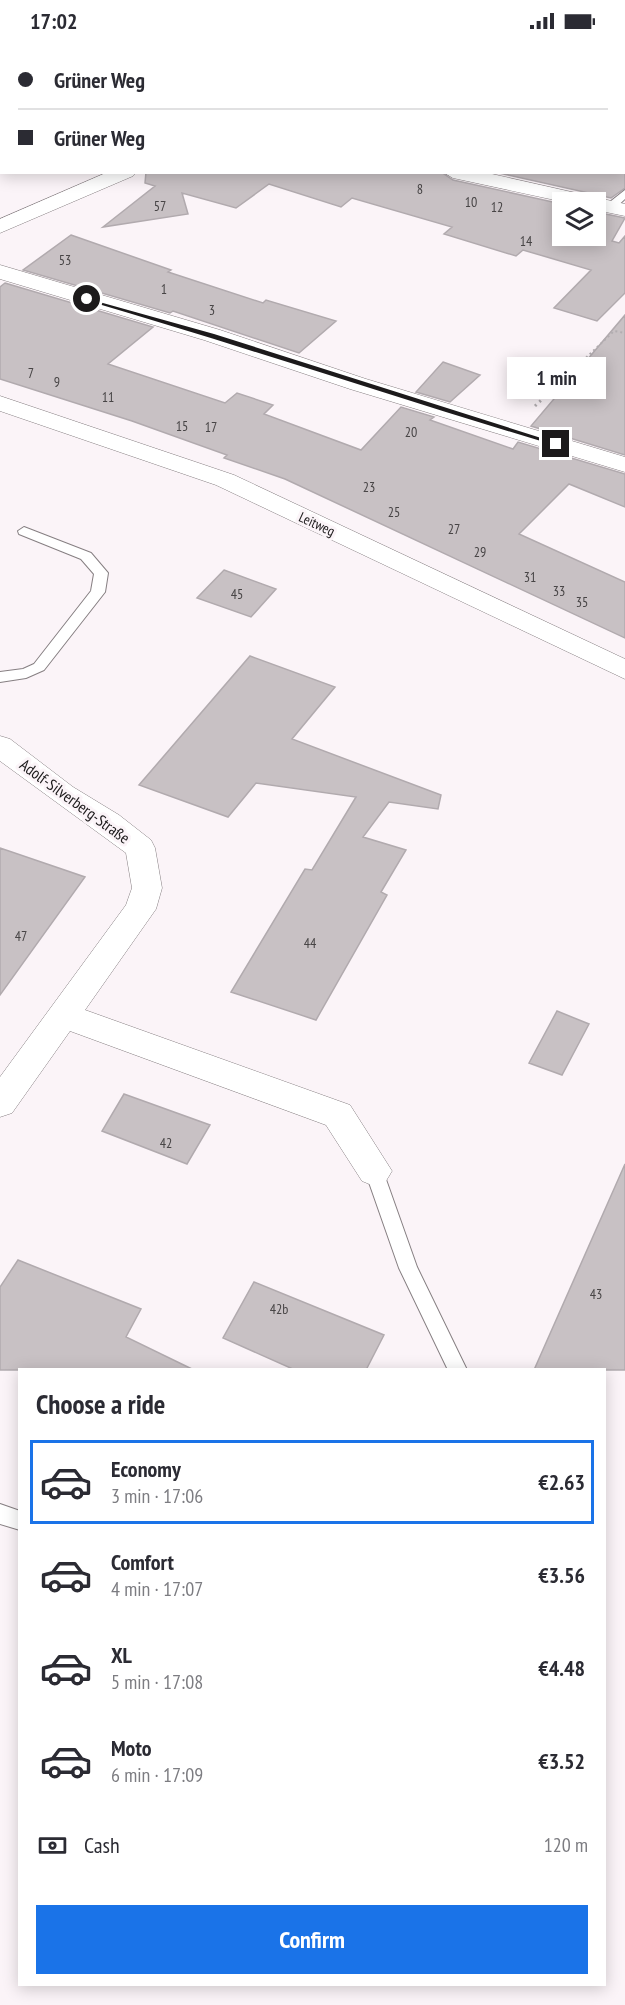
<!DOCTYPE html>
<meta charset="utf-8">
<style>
body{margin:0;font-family:"PT Sans Narrow",sans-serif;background:#f7f7f7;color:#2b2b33;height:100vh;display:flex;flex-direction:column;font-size:22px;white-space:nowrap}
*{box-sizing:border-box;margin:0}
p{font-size:20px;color:#7c7c81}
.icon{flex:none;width:33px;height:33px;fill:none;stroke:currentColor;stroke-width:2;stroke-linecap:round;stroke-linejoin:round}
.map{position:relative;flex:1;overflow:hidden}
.sheet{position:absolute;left:18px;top:1326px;width:588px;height:618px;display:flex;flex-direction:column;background:#fff;border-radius:0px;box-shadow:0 3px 15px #0003}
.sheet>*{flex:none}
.top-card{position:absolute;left:0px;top:0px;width:626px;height:132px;box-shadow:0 3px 15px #0003;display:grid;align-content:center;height:132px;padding:0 18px;background:#fff}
.controls{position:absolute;left:552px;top:150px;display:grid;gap:12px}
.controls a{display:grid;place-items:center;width:54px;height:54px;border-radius:0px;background:#fff;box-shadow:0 3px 15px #0003;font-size:30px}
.end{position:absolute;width:27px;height:27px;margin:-14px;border:8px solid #1c1a1b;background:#fff;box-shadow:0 0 0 3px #fff}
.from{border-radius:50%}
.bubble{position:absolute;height:42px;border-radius:0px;background:#fff;box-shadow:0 3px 15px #0003;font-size:20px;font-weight:700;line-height:42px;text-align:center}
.top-card b{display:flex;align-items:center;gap:21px;height:57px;font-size:22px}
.top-card b+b{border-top:2px solid #e1e1e2}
.top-card i{width:15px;height:15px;background:#2b2b33}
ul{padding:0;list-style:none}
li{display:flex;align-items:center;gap:18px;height:84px;margin:0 12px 9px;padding:0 6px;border:3px solid transparent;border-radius:0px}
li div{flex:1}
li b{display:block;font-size:22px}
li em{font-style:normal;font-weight:700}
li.active{border-color:#1a73e8}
li>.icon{width:54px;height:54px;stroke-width:1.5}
h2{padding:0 18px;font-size:27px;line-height:72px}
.pay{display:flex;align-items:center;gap:15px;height:66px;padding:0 18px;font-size:22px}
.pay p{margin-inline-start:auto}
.cta{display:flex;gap:12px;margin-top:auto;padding:12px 18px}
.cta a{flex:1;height:69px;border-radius:0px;background:#1a73e8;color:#fff;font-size:24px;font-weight:700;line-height:69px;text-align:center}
.status{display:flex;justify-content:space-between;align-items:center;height:42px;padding:0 30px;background:#fff;direction:ltr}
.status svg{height:16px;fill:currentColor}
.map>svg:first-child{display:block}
.building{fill:#c8c1c4;stroke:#b1aaae;stroke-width:1.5}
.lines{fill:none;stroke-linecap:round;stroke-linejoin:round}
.lane-casing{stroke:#867f82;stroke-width:2}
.street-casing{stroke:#867f82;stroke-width:1}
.path-far1{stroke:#b2adb0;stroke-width:2;stroke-dasharray:2 3;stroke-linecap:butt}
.path{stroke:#b2adb0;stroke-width:3;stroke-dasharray:2 4;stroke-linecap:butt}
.lane{fill:#fff;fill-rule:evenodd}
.street{fill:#fff;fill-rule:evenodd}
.rail-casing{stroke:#8f8b8d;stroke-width:4.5}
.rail{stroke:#fbf4f8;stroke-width:3;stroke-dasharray:8;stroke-linecap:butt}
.route{fill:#1c1a1b}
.labels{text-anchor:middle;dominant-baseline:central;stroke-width:6;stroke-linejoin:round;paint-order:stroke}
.number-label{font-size:14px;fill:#474445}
.far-street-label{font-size:14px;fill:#1c1a1b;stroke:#fbf4f8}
.street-label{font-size:16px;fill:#1c1a1b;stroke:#fbf4f8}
</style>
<div class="status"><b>17:02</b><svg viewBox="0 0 49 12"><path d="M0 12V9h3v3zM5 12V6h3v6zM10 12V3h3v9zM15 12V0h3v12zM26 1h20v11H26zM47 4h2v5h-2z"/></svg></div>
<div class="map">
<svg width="625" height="1963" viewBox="0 0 625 1963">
<rect width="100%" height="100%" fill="#fbf4f8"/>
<path class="building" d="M146,130H441L453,138L562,162V194H596V170L625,176L612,199L619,201L625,194V251L597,279L554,266L591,228L523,208L516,214L444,192L452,185L352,156L341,165L269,142L236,166L182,151L188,172L103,185L155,144L145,141Z
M495,130H625V146L611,156Z
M71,193L171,228L168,230L263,261L266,258L336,279L299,311L173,269L170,271L23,228Z
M5,241L153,285L108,322L225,361L237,351L273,363L264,372L361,408L401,365L434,375L430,378L513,407L518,400L625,432V465L569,442L519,492L625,540V596L285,437L224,416L227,413L132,379L0,337V245Z
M625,273V413L531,384Z
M443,320L480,333L450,360L416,350Z
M224,528L276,547L251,575L197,556Z
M250,614L335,645L292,697L441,753L438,767L389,760L363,795L406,808L381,850L387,853L316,978L231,950L305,827L312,828L356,755L256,741L228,775L139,743Z
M0,806L85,835L0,953Z
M557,969L589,982L562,1033L529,1021Z
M124,1052L210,1083L187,1122L102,1089Z
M625,1122V1328H534Z
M18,1218L141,1267L126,1295L194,1328H0V1245Z
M254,1240L384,1293L366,1328H295L223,1296Z"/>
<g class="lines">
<g class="lane-casing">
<path id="lane" d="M625,148V157L614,167H606V163Z
M24,485L91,511L108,531L105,550L44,628L26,636L0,640V630L23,627L34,622L91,549L94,532L81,517L19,492L18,489Z
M374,1122L380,1124L383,1129L417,1225L467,1328H448L399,1226L365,1129L368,1124Z
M0,1462L20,1469V1488L0,1482Z"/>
</g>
<g class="street-casing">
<path id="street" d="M31,0H53L54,2H32Z
M499,0H521L498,2Z
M108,130H136L133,134L0,191V177Z
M443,130H483L625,162V174L596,168V160H564L453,136Z
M0,223L220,288L366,337L625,415V430L350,347L204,298L0,237Z
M0,354L234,433L625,617V637L216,443L0,369Z
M0,694L10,697L73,745L119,773L151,798L155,806L162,846L156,867L85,968L350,1063L392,1129L386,1139L374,1144L362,1139L326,1083L70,989L12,1071L0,1075V1035L126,863L132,846L126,811L0,719Z"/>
</g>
<path class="path-far1" d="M568,333L614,289L625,291"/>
<path class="path" d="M535,364L570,331"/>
<use href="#lane" class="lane"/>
<use href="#street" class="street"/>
<g class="rail-casing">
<path id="rail" d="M171,2L173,0"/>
</g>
<use href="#rail" class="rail"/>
</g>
<path class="route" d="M85,256L214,292L560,402L554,403C397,356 242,304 85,258Z"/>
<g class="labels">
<g class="number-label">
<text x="420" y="147">8</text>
<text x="471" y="160">10</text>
<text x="160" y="164">57</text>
<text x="497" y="165">12</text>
<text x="526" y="199">14</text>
<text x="65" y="218">53</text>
<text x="164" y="247">1</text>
<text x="212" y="268">3</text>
<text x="31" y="331">7</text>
<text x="57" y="340">9</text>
<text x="108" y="355">11</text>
<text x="182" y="384">15</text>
<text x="211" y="385">17</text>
<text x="411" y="390">20</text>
<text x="369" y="445">23</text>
<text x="394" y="470">25</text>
<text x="454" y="487">27</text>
<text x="480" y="510">29</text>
<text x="530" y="535">31</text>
<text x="559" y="549">33</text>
<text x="237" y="552">45</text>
<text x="582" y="560">35</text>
<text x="21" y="894">47</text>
<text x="310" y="901">44</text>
<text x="166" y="1101">42</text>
<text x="596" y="1252">43</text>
<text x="279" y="1267">42b</text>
</g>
<g class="far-street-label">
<text transform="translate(317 482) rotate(25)">Leitweg</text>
</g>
<g class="street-label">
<text transform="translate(75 759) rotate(36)">Adolf-Silverberg-Straße</text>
</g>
</g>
</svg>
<div class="controls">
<a><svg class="icon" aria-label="layers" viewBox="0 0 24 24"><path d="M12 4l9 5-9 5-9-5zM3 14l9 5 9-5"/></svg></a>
</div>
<i class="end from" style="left:87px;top:257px"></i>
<i class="end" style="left:556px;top:402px"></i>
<div class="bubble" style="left:507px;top:315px;width:99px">1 min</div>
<div class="top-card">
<b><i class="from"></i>Grüner Weg</b>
<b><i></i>Grüner Weg</b>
</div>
<section class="sheet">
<h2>Choose a ride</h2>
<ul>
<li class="active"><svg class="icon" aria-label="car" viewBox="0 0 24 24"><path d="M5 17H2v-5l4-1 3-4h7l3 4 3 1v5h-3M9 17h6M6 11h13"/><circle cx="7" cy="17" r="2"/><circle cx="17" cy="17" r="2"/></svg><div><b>Economy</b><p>3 min · 17:06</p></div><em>€2.63</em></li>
<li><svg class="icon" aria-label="car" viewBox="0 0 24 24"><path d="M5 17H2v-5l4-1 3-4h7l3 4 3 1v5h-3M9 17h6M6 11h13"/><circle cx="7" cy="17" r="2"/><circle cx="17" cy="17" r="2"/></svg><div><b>Comfort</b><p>4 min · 17:07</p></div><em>€3.56</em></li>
<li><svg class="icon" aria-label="car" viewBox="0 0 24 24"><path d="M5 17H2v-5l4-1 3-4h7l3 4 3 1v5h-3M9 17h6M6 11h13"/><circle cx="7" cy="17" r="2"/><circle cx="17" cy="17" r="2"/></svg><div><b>XL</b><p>5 min · 17:08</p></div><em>€4.48</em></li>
<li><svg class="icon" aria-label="car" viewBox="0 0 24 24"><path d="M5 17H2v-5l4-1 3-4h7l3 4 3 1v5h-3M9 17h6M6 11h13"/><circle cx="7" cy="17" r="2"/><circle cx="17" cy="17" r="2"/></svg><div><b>Moto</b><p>6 min · 17:09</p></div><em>€3.52</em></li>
</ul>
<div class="pay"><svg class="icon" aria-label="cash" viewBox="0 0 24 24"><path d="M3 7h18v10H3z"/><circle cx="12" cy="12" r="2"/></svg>Cash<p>120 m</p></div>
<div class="cta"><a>Confirm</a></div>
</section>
</div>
